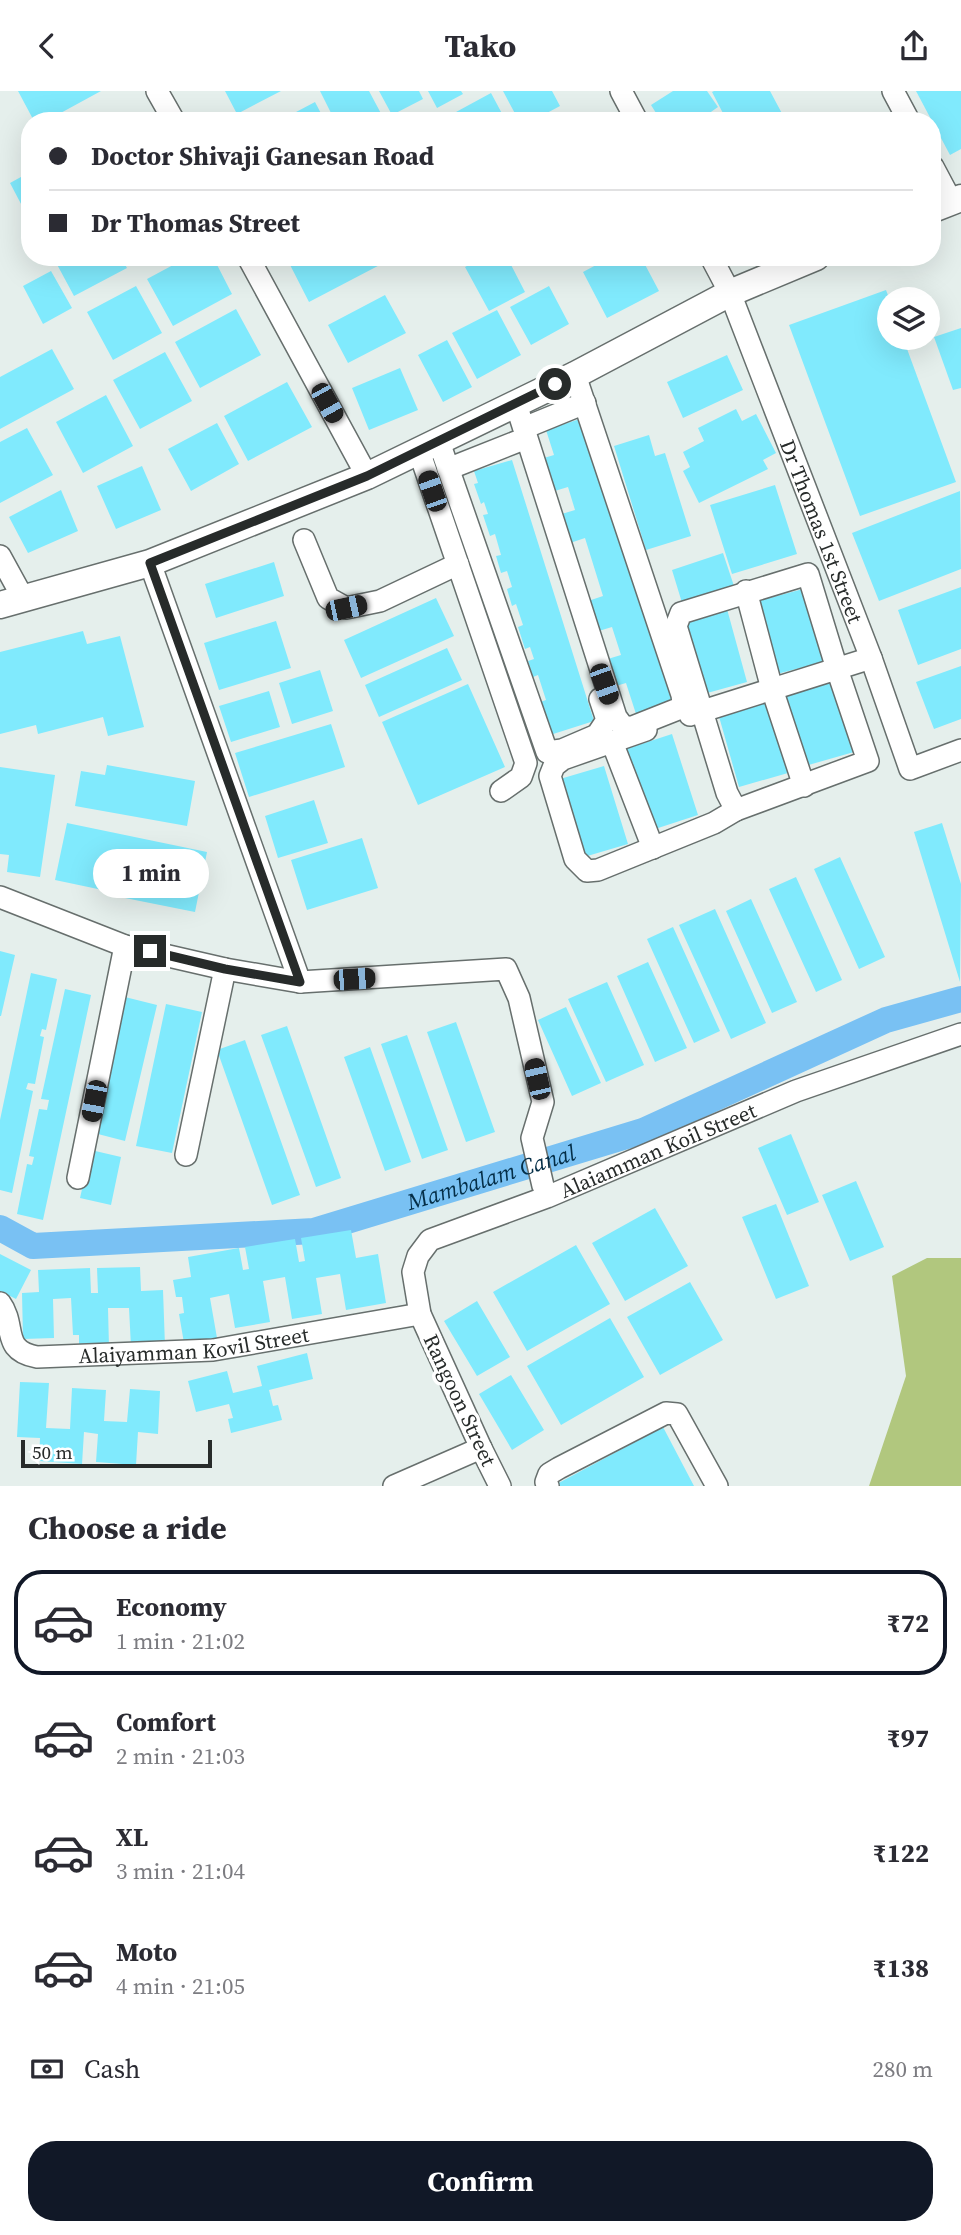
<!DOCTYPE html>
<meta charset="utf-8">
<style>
body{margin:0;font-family:"Source Serif 4",serif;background:#f7f7f7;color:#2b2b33;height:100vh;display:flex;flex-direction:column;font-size:26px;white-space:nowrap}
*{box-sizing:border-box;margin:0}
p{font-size:23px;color:#7c7c81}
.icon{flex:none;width:38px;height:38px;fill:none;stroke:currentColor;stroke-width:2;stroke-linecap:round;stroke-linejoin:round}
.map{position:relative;height:1395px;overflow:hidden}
.panel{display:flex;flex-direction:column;background:#fff;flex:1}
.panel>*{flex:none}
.hud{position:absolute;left:21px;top:21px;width:920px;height:154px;border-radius:28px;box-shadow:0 7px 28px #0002;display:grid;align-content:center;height:154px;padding:0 28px;background:#fff}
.buttons{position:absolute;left:877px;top:196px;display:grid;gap:14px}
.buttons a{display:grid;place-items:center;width:63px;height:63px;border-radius:50%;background:#fff;box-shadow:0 7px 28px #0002;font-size:35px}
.scale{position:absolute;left:21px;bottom:18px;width:191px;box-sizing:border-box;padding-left:7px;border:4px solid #272b2a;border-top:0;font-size:19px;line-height:24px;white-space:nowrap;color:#272b2a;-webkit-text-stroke:5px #fff;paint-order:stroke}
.end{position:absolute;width:32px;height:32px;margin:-16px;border:9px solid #272b2a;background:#fff;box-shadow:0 0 0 4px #fff}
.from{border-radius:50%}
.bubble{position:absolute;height:49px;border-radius:24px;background:#fff;box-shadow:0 7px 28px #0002;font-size:23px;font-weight:700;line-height:49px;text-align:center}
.car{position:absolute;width:21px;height:42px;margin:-21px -10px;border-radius:9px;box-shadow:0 0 5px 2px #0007;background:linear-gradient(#222 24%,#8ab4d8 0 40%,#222 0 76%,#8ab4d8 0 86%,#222 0)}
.hud b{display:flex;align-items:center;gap:24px;height:66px;font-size:26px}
.hud b+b{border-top:2px solid #e1e1e2}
.hud i{width:18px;height:18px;background:#2b2b33}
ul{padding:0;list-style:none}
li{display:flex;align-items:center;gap:21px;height:105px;margin:0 14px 10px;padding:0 14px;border:4px solid transparent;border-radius:28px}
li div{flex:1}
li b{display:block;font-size:26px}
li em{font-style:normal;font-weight:700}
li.on{border-color:#111827}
li>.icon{width:63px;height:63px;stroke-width:1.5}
h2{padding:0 28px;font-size:32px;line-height:84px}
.pay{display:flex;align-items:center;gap:18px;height:77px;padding:0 28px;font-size:26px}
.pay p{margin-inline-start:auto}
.button{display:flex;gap:14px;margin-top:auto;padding:14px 28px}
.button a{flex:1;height:80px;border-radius:28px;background:#111827;color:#fff;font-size:28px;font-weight:700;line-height:80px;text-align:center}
header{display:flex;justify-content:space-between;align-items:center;height:91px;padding:0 28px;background:#fff;font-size:32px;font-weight:700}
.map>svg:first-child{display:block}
.green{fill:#b1c77e}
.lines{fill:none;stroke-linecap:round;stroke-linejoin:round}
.canal{stroke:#79c1f3;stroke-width:26}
.building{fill:#80eafd}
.minor-casing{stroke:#676f6d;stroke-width:24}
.tertiary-casing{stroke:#676f6d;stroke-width:29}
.minor{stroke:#fff;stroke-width:21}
.tertiary{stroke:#fff;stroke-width:26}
.route{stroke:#272b2a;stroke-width:9}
.labels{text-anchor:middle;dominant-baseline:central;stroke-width:7;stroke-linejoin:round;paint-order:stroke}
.street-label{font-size:21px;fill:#272b2a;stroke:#fff}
.water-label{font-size:23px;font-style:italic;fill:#042e47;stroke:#fff}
</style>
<header><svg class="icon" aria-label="back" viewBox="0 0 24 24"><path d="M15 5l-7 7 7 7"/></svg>Tako<svg class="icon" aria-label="share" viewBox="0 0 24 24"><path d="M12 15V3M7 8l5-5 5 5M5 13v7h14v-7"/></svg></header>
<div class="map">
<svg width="961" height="1395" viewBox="0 0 961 1395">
<rect width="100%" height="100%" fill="#e5efec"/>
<path class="green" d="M927,1167H961V1395H869L906,1285L892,1185Z"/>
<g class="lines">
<path class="canal" id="s1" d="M0,1137L33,1155L314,1140L643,1040L886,929L961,908"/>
</g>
<path class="building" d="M18,0H101L46,30H34Z
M225,0H281L237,23Z
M320,0H369L385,30H335Z
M379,0H419L423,8L392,24Z
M428,0H461L463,3L437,17Z
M503,0H552L560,15L532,30H519Z
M673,0H707L718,16L698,30H661L651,14Z
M714,0H770L786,30H727L712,1Z
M916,0H961V58L950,64Z
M491,2L506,30H461L456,21Z
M315,11L325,30H279Z
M448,21L453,30H431Z
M30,81V130L10,92Z
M53,166H121L127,177L74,205Z
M188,166H213L232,203L173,235L147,188Z
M286,166H395L309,211Z
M484,166H507L525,201L489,220L465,176Z
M611,166H641L659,200L607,227L583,181Z
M51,180L72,217L43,233L23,195Z
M136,195L162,242L113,269L87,221Z
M549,195L569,233L531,254L510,216Z
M886,199L889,207V247H903L956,391L860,425L789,234Z
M385,204L406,242L348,272L328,234Z
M236,218L261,264L200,297L175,251Z
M497,219L521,264L477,288L452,242Z
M961,237V297L953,299L934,246Z
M447,249L472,296L443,311L418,264Z
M52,258L74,298L0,338V286Z
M165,261L192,310L140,338L113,289Z
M727,264L743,299L683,327L667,291Z
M400,277L418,319L369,339L352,297Z
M287,291L312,336L248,370L224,325Z
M106,304L133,355L83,382L56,331Z
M736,318L742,330L756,323L776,362L763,369L768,378L699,412L683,380L690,376L683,361L704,350L698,337Z
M586,326L676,610L636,623L626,592L609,597L601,570L621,564L612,536L592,542L582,512L603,505L585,447L564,454L555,425L575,419L568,396L548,402L537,369L554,364L546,339Z
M217,332L239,373L191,400L168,358Z
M27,337L53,384L0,412V351Z
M649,344L655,365L665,362L691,445L646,459L614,355Z
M512,369L594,630L550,644L540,611L546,609L538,584L533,586L528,570L534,568L530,556L525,558L518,536L523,534L516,513L512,515L507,498L512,496L507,480L501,482L496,465L501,464L495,443L490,445L483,424L488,423L484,411L481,413L474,393L478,392L474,380Z
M142,375L161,419L116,438L97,395Z
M775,394L797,463L732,483L710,414Z
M61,399L78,440L28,462L9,426Z
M960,400L961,478L879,510L852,442Z
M723,462L735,498L683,515L672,479Z
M274,471L284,505L216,527L205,493Z
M961,496V558L918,574L898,519Z
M803,498L823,571L773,584L754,511Z
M436,507L454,545L361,587L344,549Z
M727,518L747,591L700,604L679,531Z
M276,530L291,577L219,599L204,552Z
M83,540L87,553L120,545L144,636L108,645L103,626L38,643L36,634L0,643V561Z
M447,557L462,589L379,626L365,594Z
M961,575V628L934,638L916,591Z
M320,579L333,620L292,633L279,592Z
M834,588L854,661L805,675L784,602Z
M468,593L505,676L418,714L382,631Z
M269,600L280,636L231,651L219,615Z
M767,608L788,682L739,696L718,622Z
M331,633L345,676L249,706L235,662Z
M672,643L698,724L652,739L626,658Z
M107,674L195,690L187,735L75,715L81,680L105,684Z
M604,675L628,753L584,766L560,688Z
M0,676L55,684L40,786L7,781L9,764L0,763Z
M314,709L328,752L278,767L265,725Z
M67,732L207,761L195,821L120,806L126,778L117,776L112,801L55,789Z
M942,732L961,793L960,891L914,741Z
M362,747L378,797L307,819L291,769Z
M840,766L885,866L859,878L814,778Z
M796,786L842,889L816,901L769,798Z
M751,808L797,911L772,922L726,820Z
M715,818L766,932L731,948L679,834Z
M673,836L720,940L694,952L647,848Z
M0,860L15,864L1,925H0Z
M648,871L687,957L655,971L617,885Z
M31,882L57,888L46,939L42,938L40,945L44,946L35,993L28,992L26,998L33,1000L12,1102L0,1099V1029Z
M607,891L644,974L606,991L568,908Z
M65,898L91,904L43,1129L17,1123L27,1073L32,1074L34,1066L29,1065L39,1018L47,1019L49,1009L41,1008Z
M125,906L157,914L125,1050L94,1042Z
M166,913L202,921L172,1062L136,1055Z
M566,916L601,992L572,1005L538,929Z
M456,931L495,1041L466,1051L427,941Z
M287,935L341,1087L316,1096L261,944Z
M407,944L448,1059L422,1068L381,953Z
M245,949L300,1104L272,1114L217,959Z
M370,956L411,1071L385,1080L344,966Z
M791,1043L819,1111L787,1124L758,1057Z
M91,1059L121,1066L111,1114L80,1107Z
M856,1090L884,1156L850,1170L822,1104Z
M776,1113L809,1195L776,1208L742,1126Z
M655,1117L688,1175L625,1210L592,1152Z
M351,1139L356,1167L378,1163L386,1212L346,1219L340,1183L316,1187L322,1223L292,1228L285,1186L263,1190L270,1231L235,1237L229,1203L210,1207L217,1247L184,1252L179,1223L184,1222L182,1206H176L173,1189L191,1186L188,1166L239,1157L243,1179L249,1178L245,1156L295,1148L299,1171L305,1170L301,1147Z
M576,1154L610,1213L527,1260L493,1201Z
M0,1163L31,1179L16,1208L0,1200Z
M140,1176L141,1200L163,1199L165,1255L131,1256L129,1217H108L109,1256L79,1257V1244H73L71,1207L53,1208L54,1247L23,1248L22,1202L39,1201L38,1179L90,1177L91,1202H98L97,1177Z
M690,1191L723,1249L660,1284L627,1226Z
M477,1210L510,1266L477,1285L444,1230Z
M610,1227L644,1286L561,1334L527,1275Z
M307,1262L313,1288L269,1299L273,1315L278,1314L282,1329L231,1342L228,1328L233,1327L229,1313L196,1321L188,1290L227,1280L233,1302L262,1295L257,1275Z
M511,1284L544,1339L512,1359L479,1303Z
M20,1291L49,1292L46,1337L70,1338L72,1297L106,1299L104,1330L127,1331L130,1298L160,1300L158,1343L138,1341L136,1374L96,1371L98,1343L84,1341L82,1373L39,1370L40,1347L17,1346Z
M663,1336L694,1395H553Z"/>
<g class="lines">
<g class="minor-casing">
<g id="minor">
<path d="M157,0L174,30"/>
<path d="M621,0L637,30"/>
<path d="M893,0L909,30"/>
<path d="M933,76L951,110"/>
<path d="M248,166L367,385"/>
<path id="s2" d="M711,166L730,202L871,567L910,678L961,659"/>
<path d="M516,313L616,626L622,634L630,637L678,618L683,612L682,604L575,284"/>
<path d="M524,337L585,312"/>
<path d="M439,351L547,661L562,659L597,644L607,629L600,608"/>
<path d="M419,360L526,672L521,686L501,700"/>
<path d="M448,378L516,351"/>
<path d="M304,449L328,507L346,517L380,510L458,473"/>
<path d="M0,465L23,507"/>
<path d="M150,472L300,891"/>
<path d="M808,483L837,578L868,670L736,719L727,702L676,535L681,522Z"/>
<path d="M746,500L772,598L804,695"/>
<path d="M690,624L871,567"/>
<path d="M646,639L563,668L554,675L550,685L575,768L587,780L598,779L714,732L736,719"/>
<path d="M612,651L653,757"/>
<path d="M0,806L125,855L225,878L300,891L506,878L519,907L543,1011L532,1047L543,1095"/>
<path d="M186,1064L225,878"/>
<path d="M78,1087L125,855"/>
<path id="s3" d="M0,1212C17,1235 0,1259 37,1266L213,1259L420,1223"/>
<path d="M394,1395L481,1357"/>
<path id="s4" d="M500,1395L481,1357L420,1223L413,1181L418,1165L430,1149L547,1106L796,1000L961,943"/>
<path d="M548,1395L546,1391L549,1383L559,1377L666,1322L677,1323L717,1395"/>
</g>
</g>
<g class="tertiary-casing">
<path id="tertiary" d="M933,118L961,107
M0,514L150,472L367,385L575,284L730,202L816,166"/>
</g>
<use href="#minor" class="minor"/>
<use href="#tertiary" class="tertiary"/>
</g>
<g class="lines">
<path class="route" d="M150,860L225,878L300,891L150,472L367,385L555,293"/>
</g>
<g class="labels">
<g class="street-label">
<text stroke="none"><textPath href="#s2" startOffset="296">Dr Thomas 1st Street</textPath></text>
<text stroke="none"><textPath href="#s4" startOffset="514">Alaiamman Koil Street</textPath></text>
<text stroke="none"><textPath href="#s3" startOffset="228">Alaiyamman Kovil Street</textPath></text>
<text transform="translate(460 1309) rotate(65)">Rangoon Street</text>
</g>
<g class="water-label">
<text stroke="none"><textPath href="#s1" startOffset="504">Mambalam Canal</textPath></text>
</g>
</g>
</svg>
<div class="buttons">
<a><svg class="icon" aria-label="layers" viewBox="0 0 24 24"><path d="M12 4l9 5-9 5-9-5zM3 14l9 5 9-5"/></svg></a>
</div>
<div class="scale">50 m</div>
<i class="end from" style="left:555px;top:293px"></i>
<i class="end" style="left:150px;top:860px"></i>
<div class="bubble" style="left:93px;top:758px;width:116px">1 min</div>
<i class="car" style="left:327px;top:312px;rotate:151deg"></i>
<i class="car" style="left:432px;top:400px;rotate:341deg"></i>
<i class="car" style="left:346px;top:517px;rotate:78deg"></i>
<i class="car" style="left:604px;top:593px;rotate:160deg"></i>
<i class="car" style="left:354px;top:888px;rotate:86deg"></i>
<i class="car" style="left:537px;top:988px;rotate:347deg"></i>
<i class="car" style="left:94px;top:1010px;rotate:191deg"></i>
<div class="hud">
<b><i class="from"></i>Doctor Shivaji Ganesan Road</b>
<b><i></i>Dr Thomas Street</b>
</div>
</div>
<section class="panel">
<h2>Choose a ride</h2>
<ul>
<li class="on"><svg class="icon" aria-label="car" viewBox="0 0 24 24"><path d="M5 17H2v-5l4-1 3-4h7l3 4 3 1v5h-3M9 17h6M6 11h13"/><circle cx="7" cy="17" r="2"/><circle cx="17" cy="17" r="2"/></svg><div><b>Economy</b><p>1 min · 21:02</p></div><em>₹72</em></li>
<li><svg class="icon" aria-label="car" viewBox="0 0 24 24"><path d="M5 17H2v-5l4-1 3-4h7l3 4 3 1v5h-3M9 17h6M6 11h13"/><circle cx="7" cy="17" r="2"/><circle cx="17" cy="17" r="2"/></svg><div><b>Comfort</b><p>2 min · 21:03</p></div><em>₹97</em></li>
<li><svg class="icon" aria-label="car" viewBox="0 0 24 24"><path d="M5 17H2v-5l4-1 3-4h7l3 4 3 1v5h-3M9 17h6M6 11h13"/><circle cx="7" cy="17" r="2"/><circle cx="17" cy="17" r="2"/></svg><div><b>XL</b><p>3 min · 21:04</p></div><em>₹122</em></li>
<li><svg class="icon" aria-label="car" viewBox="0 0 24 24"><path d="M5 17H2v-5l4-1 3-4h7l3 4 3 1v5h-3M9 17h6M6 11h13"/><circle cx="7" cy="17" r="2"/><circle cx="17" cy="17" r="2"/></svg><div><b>Moto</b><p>4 min · 21:05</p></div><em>₹138</em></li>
</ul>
<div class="pay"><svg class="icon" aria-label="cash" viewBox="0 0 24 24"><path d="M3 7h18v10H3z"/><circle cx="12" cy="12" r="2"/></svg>Cash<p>280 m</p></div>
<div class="button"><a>Confirm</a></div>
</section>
